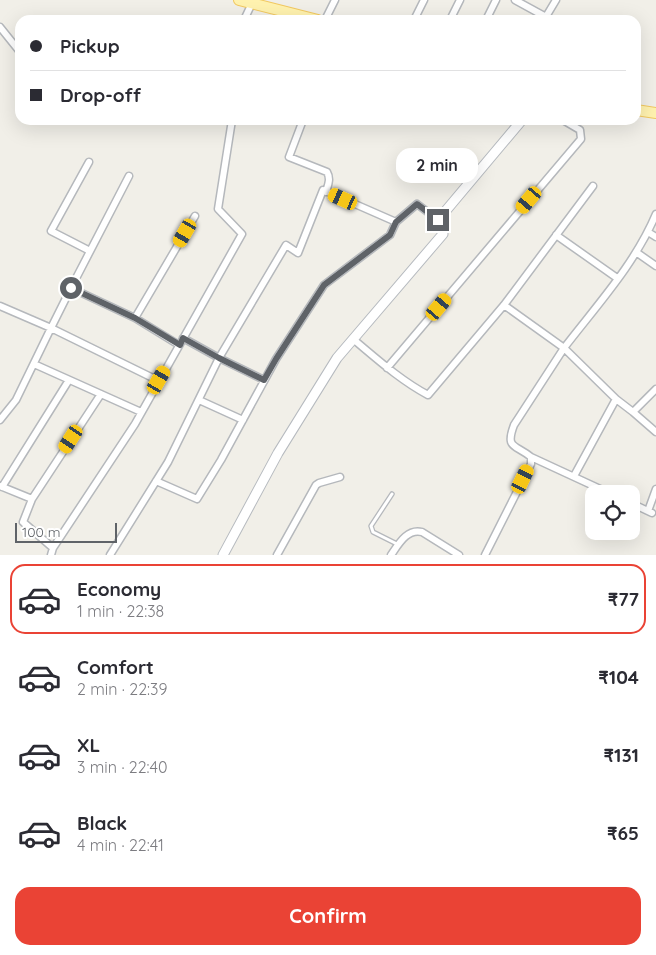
<!DOCTYPE html>
<meta charset="utf-8">
<style>
body{margin:0;font-family:Quicksand,sans-serif;background:#f2f2f3;color:#2b2b33;height:100vh;display:flex;flex-direction:column;font-size:19px;white-space:nowrap}
*{box-sizing:border-box;margin:0}
p{font-size:16px;color:#7c7c81}
.icon{flex:none;width:28px;height:28px;fill:none;stroke:currentColor;stroke-width:2;stroke-linecap:round;stroke-linejoin:round}
.map{position:relative;height:555px;overflow:hidden}
.sheet{display:flex;flex-direction:column;background:#fff;flex:1}
.sheet>*{flex:none}
.top-card{position:absolute;left:15px;top:15px;width:626px;height:110px;border-radius:15px;box-shadow:0 5px 20px #0002;display:grid;align-content:center;height:110px;padding:0 15px;background:#fff}
.tools{position:absolute;left:585px;top:485px;display:grid;gap:10px}
.tools a{display:grid;place-items:center;width:55px;height:55px;border-radius:10px;background:#fff;box-shadow:0 5px 20px #0002;font-size:25px}
.scale{position:absolute;left:15px;bottom:12px;width:102px;box-sizing:border-box;padding-left:5px;border:2px solid #5f6368;border-top:0;font-size:14px;line-height:18px;white-space:nowrap;color:#5f6368;-webkit-text-stroke:4px #fff;paint-order:stroke}
.end{position:absolute;width:22px;height:22px;margin:-11px;border:6px solid #5f6368;background:#fff;box-shadow:0 0 0 2px #fff}
.from{border-radius:50%}
.bubble{position:absolute;height:35px;border-radius:15px;background:#fff;box-shadow:0 5px 20px #0002;font-size:16px;font-weight:700;line-height:35px;text-align:center}
.car{position:absolute;width:15px;height:30px;margin:-15px -8px;border-radius:6px;box-shadow:0 0 4px 1px #0007;background:linear-gradient(#f5c518 24%,#345 0 40%,#f5c518 0 76%,#345 0 86%,#f5c518 0)}
.top-card b{display:flex;align-items:center;gap:18px;height:48px;font-size:19px}
.top-card b+b{border-top:1px solid #e1e1e2}
.top-card i{width:12px;height:12px;background:#2b2b33}
ul{padding:9px 0 0;list-style:none}
li{display:flex;align-items:center;gap:15px;height:70px;margin:0 10px 8px;padding:0 5px;border:2px solid transparent;border-radius:15px}
li div{flex:1}
li b{display:block;font-size:19px}
li em{font-style:normal;font-weight:700}
li.on{border-color:#ea4335}
li>.icon{width:45px;height:45px;stroke-width:1.5}
.button{display:flex;gap:10px;margin-top:auto;padding:10px 15px}
.button a{flex:1;height:58px;border-radius:15px;background:#ea4335;color:#fff;font-size:20px;font-weight:700;line-height:58px;text-align:center}
.map>svg:first-child{display:block}
.lines{fill:none;stroke-linecap:round;stroke-linejoin:round}
.lane-casing{stroke:#b5b8bc;stroke-width:5.5}
.street-casing{stroke:#b5b8bc;stroke-width:9}
.secondary-casing{stroke:#b6babf;stroke-width:11}
.primary-casing{stroke:#f2c960;stroke-width:12}
.lane{stroke:#fff;stroke-width:3}
.street{stroke:#fff;stroke-width:6}
.secondary{stroke:#fff;stroke-width:9}
.primary{stroke:#fff2af;stroke-width:10}
.route{stroke:#5f6368;stroke-width:6}
</style>
<div class="map">
<svg width="656" height="555" viewBox="0 0 656 555">
<rect width="100%" height="100%" fill="#f1efe8"/>
<g class="lines">
<g class="lane-casing">
<path id="lane" d="M392,494L371,526L373,532L397,544"/>
</g>
<g class="street-casing">
<path id="street" d="M515,0L546,17
M244,20L253,1
M325,20L335,0
M414,20L424,0
M450,20L460,0
M486,20L496,0
M544,20L556,0
M0,27L20,52
M303,120L289,157L327,172C331,179 328,185 326,192
M89,162L51,231L90,251
M656,214C635,264 597,305 564,348L616,399L633,412L656,432
M648,232L656,237
M556,235L617,278
M636,252L656,266
M71,288L129,176
M0,306L51,328L16,400L0,420
M135,318L179,345
M183,338L219,358L264,380
M353,339C377,359 400,380 428,395L504,305L593,186
M34,364L141,412
M387,368L581,139L580,130L563,120
M159,381L51,328L71,288L135,318L195,216
M199,400L243,420
M633,412L656,389
M531,457L611,494
M574,476L616,399
M156,481L197,499L221,460L276,359L324,285L390,235L396,222
M0,486L32,499
M2,487L69,380
M631,503L652,513
M648,511L656,489
M53,548L135,424L242,234L218,209L232,120
M51,555L53,548L23,522L32,499L101,394
M110,555L168,462L219,358L286,245L298,253L323,190L396,222L417,204L438,220
M277,555L316,485L319,483L340,477
M391,555C398,545 407,528 422,532L459,555
M485,555L531,464V457C515,444 505,449 514,425L564,348L504,305"/>
</g>
<g class="secondary-casing">
<path id="secondary" d="M223,555L278,453L337,358L443,234L438,220L522,120"/>
</g>
<g class="primary-casing">
<path id="primary" d="M239,0L318,20
M636,110L656,113"/>
</g>
<use href="#lane" class="lane"/>
<use href="#street" class="street"/>
<use href="#secondary" class="secondary"/>
<use href="#primary" class="primary"/>
</g>
<g class="lines">
<path class="route" d="M71,288L135,318L180,345L183,338L219,358L264,380L276,359L324,285L390,235L396,222L417,204L438,220"/>
</g>
</svg>
<div class="tools">
<a><svg class="icon" aria-label="locate" viewBox="0 0 24 24"><circle cx="12" cy="12" r="6"/><path d="M12 2v4M12 18v4M2 12h4M18 12h4"/></svg></a>
</div>
<div class="scale">100 m</div>
<i class="end from" style="left:71px;top:288px"></i>
<i class="end" style="left:438px;top:220px"></i>
<div class="bubble" style="left:396px;top:148px;width:82px">2 min</div>
<i class="car" style="left:343px;top:199px;rotate:294deg"></i>
<i class="car" style="left:529px;top:200px;rotate:220deg"></i>
<i class="car" style="left:185px;top:233px;rotate:210deg"></i>
<i class="car" style="left:439px;top:307px;rotate:40deg"></i>
<i class="car" style="left:159px;top:380px;rotate:30deg"></i>
<i class="car" style="left:71px;top:439px;rotate:213deg"></i>
<i class="car" style="left:523px;top:479px;rotate:26deg"></i>
<div class="top-card">
<b><i class="from"></i>Pickup</b>
<b><i></i>Drop-off</b>
</div>
</div>
<section class="sheet">
<ul>
<li class="on"><svg class="icon" aria-label="car" viewBox="0 0 24 24"><path d="M5 17H2v-5l4-1 3-4h7l3 4 3 1v5h-3M9 17h6M6 11h13"/><circle cx="7" cy="17" r="2"/><circle cx="17" cy="17" r="2"/></svg><div><b>Economy</b><p>1 min · 22:38</p></div><em>₹77</em></li>
<li><svg class="icon" aria-label="car" viewBox="0 0 24 24"><path d="M5 17H2v-5l4-1 3-4h7l3 4 3 1v5h-3M9 17h6M6 11h13"/><circle cx="7" cy="17" r="2"/><circle cx="17" cy="17" r="2"/></svg><div><b>Comfort</b><p>2 min · 22:39</p></div><em>₹104</em></li>
<li><svg class="icon" aria-label="car" viewBox="0 0 24 24"><path d="M5 17H2v-5l4-1 3-4h7l3 4 3 1v5h-3M9 17h6M6 11h13"/><circle cx="7" cy="17" r="2"/><circle cx="17" cy="17" r="2"/></svg><div><b>XL</b><p>3 min · 22:40</p></div><em>₹131</em></li>
<li><svg class="icon" aria-label="car" viewBox="0 0 24 24"><path d="M5 17H2v-5l4-1 3-4h7l3 4 3 1v5h-3M9 17h6M6 11h13"/><circle cx="7" cy="17" r="2"/><circle cx="17" cy="17" r="2"/></svg><div><b>Black</b><p>4 min · 22:41</p></div><em>₹65</em></li>
</ul>
<div class="button"><a>Confirm</a></div>
</section>
